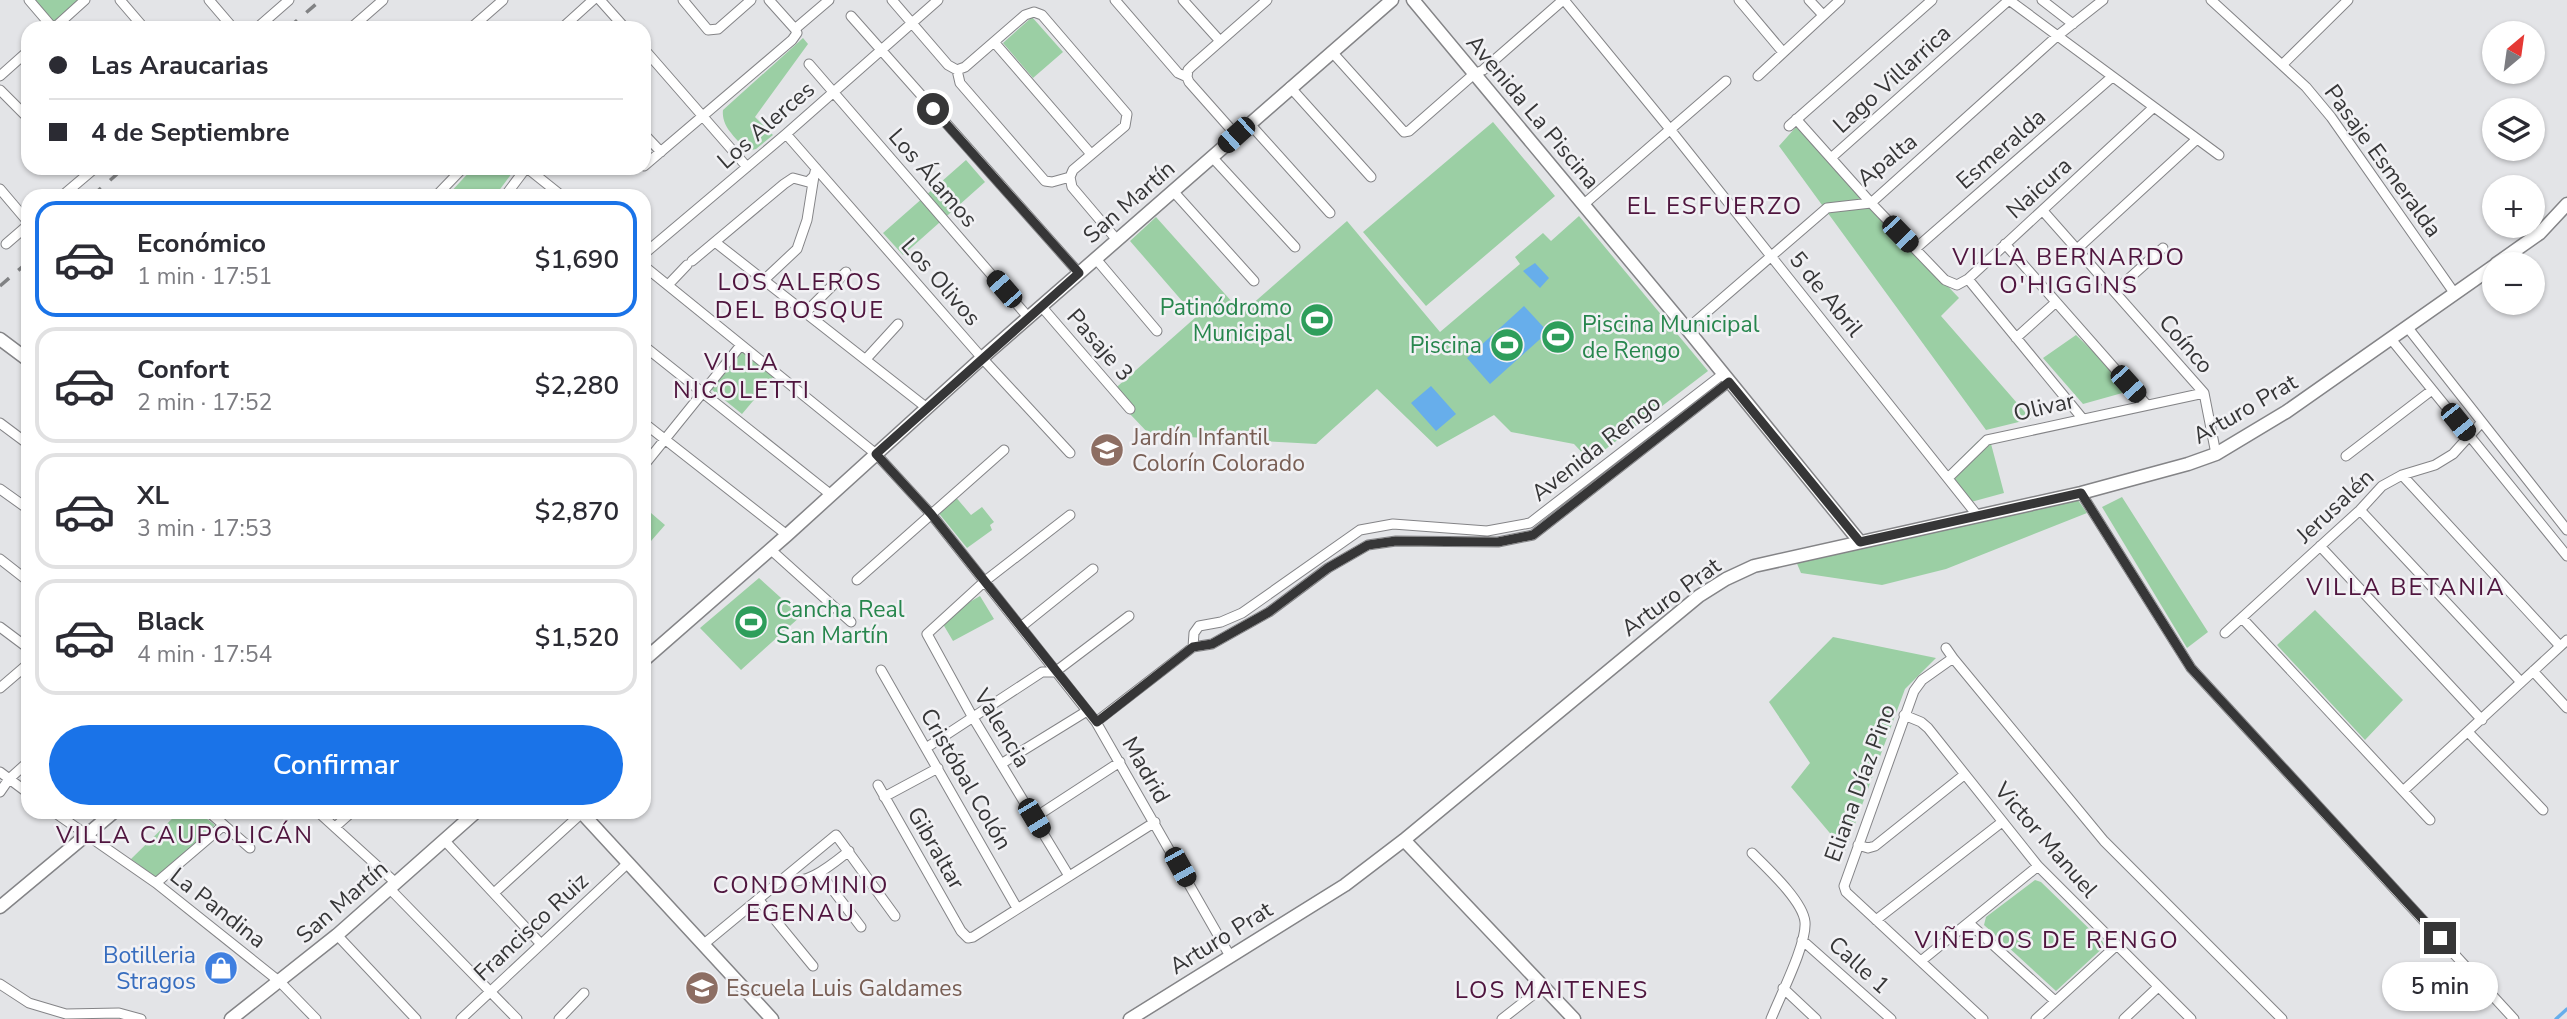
<!DOCTYPE html>
<html lang="es">
<meta charset="utf-8">
<style>
body{margin:0;font-family:"Nunito Sans",sans-serif;background:#f2f2f3;color:#2b2b33;height:100vh;display:flex;flex-direction:column;font-size:26px;white-space:nowrap}
*{box-sizing:border-box;margin:0}
p{font-size:23px;color:#7c7c81}
.icon{flex:none;width:38px;height:38px;fill:none;stroke:currentColor;stroke-width:2;stroke-linecap:round;stroke-linejoin:round}
.map{position:relative;flex:1;overflow:hidden}
.sheet{position:absolute;left:21px;top:189px;width:630px;height:630px;display:flex;flex-direction:column;background:#fff;border-radius:21px;box-shadow:0 2px 5px #0004}
.sheet>*{flex:none}
.guide{position:absolute;left:21px;top:21px;width:630px;height:154px;border-radius:21px;box-shadow:0 2px 5px #0004;display:grid;align-content:center;height:154px;padding:0 28px;background:#fff}
.needle{width:46px;rotate:29deg}
.tools{position:absolute;left:2482px;top:21px;display:grid;gap:14px}
.tools a{display:grid;place-items:center;width:63px;height:63px;border-radius:50%;background:#fff;box-shadow:0 2px 5px #0004;font-size:35px}
.end{position:absolute;width:32px;height:32px;margin:-16px;border:9px solid #363637;background:#fff;box-shadow:0 0 0 4px #fff}
.from{border-radius:50%}
.bubble{position:absolute;height:49px;border-radius:24px;background:#fff;box-shadow:0 2px 5px #0004;font-size:23px;font-weight:600;line-height:49px;text-align:center}
.car{position:absolute;width:21px;height:42px;margin:-21px -10px;border-radius:9px;box-shadow:0 0 5px 2px #0007;background:linear-gradient(#222 24%,#8ab4d8 0 40%,#222 0 76%,#8ab4d8 0 86%,#222 0)}
.guide b{display:flex;align-items:center;gap:24px;height:66px;font-size:26px}
.guide b+b{border-top:2px solid #e1e1e2}
.guide i{width:18px;height:18px;background:#2b2b33}
ul{padding:12px 0 0;list-style:none}
li{display:flex;align-items:center;gap:21px;height:116px;margin:0 14px 10px;padding:0 14px;border:4px solid #e1e1e2;border-radius:21px}
li div{flex:1}
li b{display:block;font-size:26px}
li em{font-style:normal;font-weight:600}
li.current{border-color:#1a73e8}
li>.icon{width:63px;height:63px;stroke-width:1.5}
.cta{display:flex;gap:14px;margin-top:auto;padding:14px 28px}
.cta a{flex:1;height:80px;border-radius:42px;background:#1a73e8;color:#fff;font-size:28px;font-weight:600;line-height:80px;text-align:center}
.map>svg:first-child{display:block}
.green{fill:#9bcfa4}
.water{fill:#67aeeb}
.lines{fill:none;stroke-linecap:round;stroke-linejoin:round}
.stream{stroke:#67aeeb;stroke-width:3.5}
.street-casing{stroke:#848487;stroke-width:11}
.secondary-casing{stroke:#848487;stroke-width:15}
.street{stroke:#fff;stroke-width:9}
.secondary{stroke:#fff;stroke-width:12}
.rail{stroke:#818284;stroke-width:3.5;stroke-dasharray:12 12;stroke-linecap:butt}
.route{stroke:#363637;stroke-width:9}
.labels{text-anchor:middle;dominant-baseline:central;stroke-width:5;stroke-linejoin:round;paint-order:stroke}
.street-label{font-size:23px;fill:#363637;stroke:#f1f1f4}
.leisure-label{font-size:23px;fill:#27864d;stroke:#f1f1f4;text-anchor:end}
.education-label{font-size:23px;fill:#785e54;stroke:#f1f1f4;text-anchor:start}
.shop-label{font-size:23px;fill:#366cbe;stroke:#f1f1f4;text-anchor:end}
.neighbourhood-label{font-size:24px;letter-spacing:2px;fill:#4f153e;stroke:#f1f1f4}
</style>
<div class="map">
<svg width="2567" height="1019" viewBox="0 0 2567 1019">
<rect width="100%" height="100%" fill="#e3e4e7"/>
<path class="green" d="M34,0H80L53,24Z
M1032,17L1063,52L1033,78L1003,43Z
M803,38L808,44L755,117L773,135L756,149L748,151C737,139 721,127 723,110Z
M1493,122L1555,196L1426,306L1363,232Z
M1796,127L1959,298L1941,316L2031,419L1986,430L1779,146Z
M966,160L985,182L903,255L883,233Z
M473,168H514L515,169L495,196H447Z
M1579,216L1708,371L1590,461L1574,444L1511,432L1494,415L1437,447L1377,389L1316,444L1150,435L1110,393L1196,317L1130,241L1156,217L1242,313L1347,221L1440,332L1520,264L1515,257L1543,233L1551,241Z
M2076,335L2133,390L2083,404L2043,358Z
M744,349L775,375L742,414L711,389Z
M1990,440L2004,493L1971,502L1948,471L1978,441Z
M2073,493L2087,513L1946,569L1882,585L1801,573L1795,559Z
M954,495L971,515L982,507L994,522L990,525L992,530L967,548L937,511Z
M2122,497L2208,632L2187,648L2102,507Z
M644,507L665,525L644,549Z
M759,578L801,616L741,670L700,628Z
M980,596L994,619L953,641L940,619Z
M2315,610L2403,700L2365,740L2277,645Z
M1833,637L1936,658L1905,689L1845,851L1791,787L1810,763L1769,702Z
M179,812H198L215,825L157,878L131,859Z
M2035,880L2041,882L2106,945L2056,991L1984,925L1986,917Z"/>
<path class="water" d="M1535,263L1549,278L1540,288L1523,271Z
M1524,306L1548,332L1490,384L1467,358Z
M1431,386L1456,414L1436,431L1411,403Z"/>
<g class="lines">
<path class="stream" d="M2556,1019L2567,1009"/>
<g class="street-casing">
<path id="street" d="M29,0L53,28
M120,0L144,28
M209,0L233,28
M600,0L625,28
M683,0L708,30L718,29L751,0
M892,0L948,65L957,70L965,67L1025,15L1034,12L1042,15L1127,114L1125,126L1073,170L1070,177L1072,187L1117,240
M1115,0L1178,73L1187,77L1189,82L1236,135
M1183,0L1220,41
M1564,0L1669,128L1977,515
M1739,0L1782,51
M1809,0L1823,15
M2009,0L2219,155
M2042,0L2073,24
M2211,0L2306,87L2331,117L2455,294
M851,16L1079,273
M54,28L85,0
M257,28L289,0
M351,28L383,0
M471,28L503,0
M562,28L593,0
M795,29L829,0
M994,42L1091,154
M644,49L747,167
M1332,52L1404,132L1409,131L1474,74L1483,70L1563,0
M809,64L1028,317
M2282,65L2348,0
M957,70L960,83L1045,181L1052,182L1070,177
M0,76L28,51
M1758,76L1840,0
M1187,77L1188,70L1192,66L1267,0
M1290,87L1371,177
M0,90L28,118
M1796,119L1871,203L1945,280L1957,285L1968,279L2154,107
M1249,123L1330,213
M1789,126L1932,0
M644,134L661,152
M786,134L982,358L1070,453
M1212,157L1295,247
M1831,158L2009,0
M644,166L792,40L797,33L795,29L769,0
M527,168L562,196
M0,189L28,222
M1173,191L1254,281
M62,196L95,168
M436,196L463,168
M505,196L526,168
M1583,205L1726,81
M2043,211L2204,393L2216,454
M715,242L927,408
M6,244L28,225
M2005,244L2146,404
M1915,249L2112,77
M2077,249L2197,139
M644,254L786,134L938,0
M1096,259L1157,331
M692,261L784,184L793,178L808,182L814,176L816,168
M644,266L876,454L931,514L1096,722L1230,956
M1968,279L2082,418
M764,280L797,249L807,220L814,176
M668,285L687,265
M2115,291L2163,248
M1041,306L1130,409
M806,312L846,272
M2408,328L2567,530
M1687,329L1827,208L1871,203L2056,37L2103,0
M2016,338L2055,303
M2391,339L2567,556
M644,346L830,494
M866,359L898,324
M0,423L28,444
M644,423L787,535
M2346,456L2432,390
M645,464L741,345
M2402,475L2560,646
M1948,478L1987,440L2204,393
M0,489L28,509
M2081,493L2191,668L2514,1019
M2360,510L2521,682
M2320,546L2482,720
M770,549L851,622
M0,559L28,581
M857,580L1004,450
M2242,618L2430,820
M1022,626L1093,569
M0,627L28,648
M2225,633L2360,510L2382,486L2402,475L2435,465L2453,454L2481,423
M1193,647L1194,633L1199,626L1221,622L1242,613L1360,530L1393,524L1487,531L1530,523L1723,374
M1946,648L1953,658L1922,680L1914,691L1844,886L1846,892L1983,1019
M1953,658L2104,841L2282,1019
M881,670L1017,908
M2533,671L2567,708
M0,688L28,664
M1904,715L1921,722L1928,728L2038,866L2191,1019
M1096,722L1193,647L1212,644L1269,612L1328,568L1368,545L1396,541L1498,542L1533,535L1729,382
M2468,732L2543,810
M926,748L1042,672H1055L1129,616
M1001,764L1087,711
M0,772L28,793
M878,785L961,931L968,938L973,937L1155,822
M2403,791L2567,640
M0,792L9,779L28,762
M884,797L938,768
M54,812L156,883L280,982L316,1019
M209,812L250,848
M318,812L396,883
M1034,818L1120,762
M335,827L352,812
M445,841L540,943
M1858,845L1868,848L1875,846L1964,775
M1752,853C1767,868 1803,901 1805,922C1807,944 1780,996 1771,1019
M820,873L861,927
M1069,876L972,716L927,634L985,581L1070,515
M781,880C806,887 830,866 849,851
M156,883L224,825
M389,888L517,1019
M494,893L582,813
M758,899L813,966
M1876,920L2002,822
M1969,923L2055,1001
M337,935L416,1019
M1802,940L1891,1019
M704,944L836,835L895,916
M1921,961L2038,866
M0,984L29,1003L66,1014L119,1013L141,1019
M1783,988L1816,1019
M461,1019L628,863
M559,1019L584,993
M1502,1019L1543,987
M2036,1019L2117,945
M2124,1019L2158,987"/>
</g>
<g class="secondary-casing">
<path id="secondary" d="M1413,0L1687,329L1860,542
M2496,264L2540,233L2567,204
M0,339L28,360
M644,660L787,535L982,358L1392,0
M581,812L772,1019
M1404,840L1574,1019
M0,907L114,812
M231,1019L337,935L476,812
M1130,1019L1345,885L1404,840L1699,596L1726,579L1754,566L2081,493L2188,464L2216,454L2286,412L2494,266"/>
</g>
<use href="#street" class="street"/>
<use href="#secondary" class="secondary"/>
<path class="rail" d="M288,28L321,0
M92,196L124,168
M0,286L28,262"/>
</g>
<g class="lines">
<path class="route" d="M933,109L1079,273L876,454L931,514L1097,722L1193,647L1212,644L1269,612L1328,568L1368,545L1396,541L1498,542L1533,535L1729,382L1860,542L2081,493L2191,668L2440,938"/>
</g>
<defs>
<g id="stadium-disc" transform="scale(1.75)"><circle r="9.5" fill="#2e9e5b" stroke="#f1f1f4"/><path d="M0-5a6.5 5 0 1 0 0 10a6.5 5 0 1 0 0-10ZM-3.5-1.8h7v3.6h-7Z" fill="#fff"/></g>
<g id="school-disc" transform="scale(1.75)"><circle r="9.5" fill="#8d6e63" stroke="#f1f1f4"/><path d="M0-5L7-2L0 1L-7-2ZM-4 1L0 2.5L4 1V4Q0 6-4 4Z" fill="#fff"/></g>
<g id="shop-disc" transform="scale(1.75)"><circle r="9.5" fill="#3f7fe0" stroke="#f1f1f4"/><path d="M-5-2.5h2.3a2.7 3.5 0 0 1 5.4 0H5L5.5 6h-11ZM-1.5-2.5h3a1.5 2.3 0 0 0-3 0Z" fill="#fff"/></g>
</defs>
<g fill-rule="evenodd">
<use href="#stadium-disc" x="1317" y="320"/>
<use href="#stadium-disc" x="1558" y="337"/>
<use href="#stadium-disc" x="1507" y="345"/>
<use href="#school-disc" x="1107" y="450"/>
<use href="#stadium-disc" x="751" y="622"/>
<use href="#shop-disc" x="221" y="968"/>
<use href="#school-disc" x="702" y="988"/>
</g>
<g class="labels">
<g class="street-label">
<text transform="translate(1892 79) rotate(-42)">Lago Villarrica</text>
<text transform="translate(1533 112) rotate(50)">Avenida La Piscina</text>
<text transform="translate(766 125) rotate(-41)">Los Alerces</text>
<text transform="translate(2001 149) rotate(-41)">Esmeralda</text>
<text transform="translate(1887 160) rotate(-39)">Apalta</text>
<text transform="translate(2383 161) rotate(54)">Pasaje Esmeralda</text>
<text transform="translate(933 178) rotate(49)">Los Álamos</text>
<text transform="translate(2039 188) rotate(-42)">Naicura</text>
<text transform="translate(1129 202) rotate(-41)">San Martín</text>
<text transform="translate(941 282) rotate(49)">Los Olivos</text>
<text transform="translate(1826 294) rotate(51)">5 de Abril</text>
<text transform="translate(2186 344) rotate(49)">Coínco</text>
<text transform="translate(1100 345) rotate(49)">Pasaje 3</text>
<text transform="translate(2044 407) rotate(-13)">Olivar</text>
<text transform="translate(2245 409) rotate(-30)">Arturo Prat</text>
<text transform="translate(1596 448) rotate(-38)">Avenida Rengo</text>
<text transform="translate(2335 506) rotate(-43)">Jerusalén</text>
<text transform="translate(1671 597) rotate(-36)">Arturo Prat</text>
<text transform="translate(1002 728) rotate(59)">Valencia</text>
<text transform="translate(1146 770) rotate(60)">Madrid</text>
<text transform="translate(966 779) rotate(60)">Cristóbal Colón</text>
<text transform="translate(1860 783) rotate(-70)">Eliana Díaz Pino</text>
<text transform="translate(2046 840) rotate(49)">Victor Manuel</text>
<text transform="translate(936 848) rotate(60)">Gibraltar</text>
<text transform="translate(342 902) rotate(-41)">San Martín</text>
<text transform="translate(218 908) rotate(38)">La Pandina</text>
<text transform="translate(531 927) rotate(-43)">Francisco Ruiz</text>
<text transform="translate(1221 938) rotate(-32)">Arturo Prat</text>
<text transform="translate(1859 965) rotate(42)">Calle 1</text>
</g>
<g class="leisure-label">
<text x="1292" y="307">Patinódromo<tspan x="1292" dy="26">Municipal</tspan></text>
<text x="1582" y="324" text-anchor="start">Piscina Municipal<tspan x="1582" dy="26">de Rengo</tspan></text>
<text x="1482" y="345">Piscina</text>
<text x="776" y="609" text-anchor="start">Cancha Real<tspan x="776" dy="26">San Martín</tspan></text>
</g>
<g class="education-label">
<text x="1132" y="437">Jardín Infantil<tspan x="1132" dy="26">Colorín Colorado</tspan></text>
<text x="726" y="988">Escuela Luis Galdames</text>
</g>
<g class="shop-label">
<text x="196" y="955">Botilleria<tspan x="196" dy="26">Stragos</tspan></text>
</g>
<g class="neighbourhood-label">
<text x="1715" y="206">EL ESFUERZO</text>
<text x="2069" y="257">VILLA BERNARDO<tspan x="2069" dy="28">O'HIGGINS</tspan></text>
<text x="800" y="282">LOS ALEROS<tspan x="800" dy="28">DEL BOSQUE</tspan></text>
<text x="742" y="362">VILLA<tspan x="742" dy="28">NICOLETTI</tspan></text>
<text x="2406" y="587">VILLA BETANIA</text>
<text x="185" y="835">VILLA CAUPOLICÁN</text>
<text x="801" y="885">CONDOMINIO<tspan x="801" dy="28">EGENAU</tspan></text>
<text x="2047" y="940">VIÑEDOS DE RENGO</text>
<text x="1552" y="990">LOS MAITENES</text>
</g>
</g>
</svg>
<div class="tools">
<a><svg class="needle" viewBox="-14 -14 28 28"><path d="M0-13l5 13h-10z" fill="#e53935"/><path d="M0 13l5-13h-10z" fill="#7c7c81"/></svg></a>
<a><svg class="icon" aria-label="layers" viewBox="0 0 24 24"><path d="M12 4l9 5-9 5-9-5zM3 14l9 5 9-5"/></svg></a>
<a>+</a>
<a>−</a>
</div>
<i class="end from" style="left:933px;top:109px"></i>
<i class="end" style="left:2440px;top:938px"></i>
<div class="bubble" style="left:2382px;top:962px;width:116px">5 min</div>
<i class="car" style="left:1236px;top:135px;rotate:228deg"></i>
<i class="car" style="left:1900px;top:234px;rotate:136deg"></i>
<i class="car" style="left:1004px;top:289px;rotate:319deg"></i>
<i class="car" style="left:2128px;top:384px;rotate:138deg"></i>
<i class="car" style="left:2458px;top:422px;rotate:141deg"></i>
<i class="car" style="left:1034px;top:818px;rotate:149deg"></i>
<i class="car" style="left:1180px;top:867px;rotate:151deg"></i>
<div class="guide">
<b><i class="from"></i>Las Araucarias</b>
<b><i></i>4 de Septiembre</b>
</div>
<section class="sheet">
<ul>
<li class="current"><svg class="icon" aria-label="car" viewBox="0 0 24 24"><path d="M5 17H2v-5l4-1 3-4h7l3 4 3 1v5h-3M9 17h6M6 11h13"/><circle cx="7" cy="17" r="2"/><circle cx="17" cy="17" r="2"/></svg><div><b>Económico</b><p>1 min · 17:51</p></div><em>$1,690</em></li>
<li><svg class="icon" aria-label="car" viewBox="0 0 24 24"><path d="M5 17H2v-5l4-1 3-4h7l3 4 3 1v5h-3M9 17h6M6 11h13"/><circle cx="7" cy="17" r="2"/><circle cx="17" cy="17" r="2"/></svg><div><b>Confort</b><p>2 min · 17:52</p></div><em>$2,280</em></li>
<li><svg class="icon" aria-label="car" viewBox="0 0 24 24"><path d="M5 17H2v-5l4-1 3-4h7l3 4 3 1v5h-3M9 17h6M6 11h13"/><circle cx="7" cy="17" r="2"/><circle cx="17" cy="17" r="2"/></svg><div><b>XL</b><p>3 min · 17:53</p></div><em>$2,870</em></li>
<li><svg class="icon" aria-label="car" viewBox="0 0 24 24"><path d="M5 17H2v-5l4-1 3-4h7l3 4 3 1v5h-3M9 17h6M6 11h13"/><circle cx="7" cy="17" r="2"/><circle cx="17" cy="17" r="2"/></svg><div><b>Black</b><p>4 min · 17:54</p></div><em>$1,520</em></li>
</ul>
<div class="cta"><a>Confirmar</a></div>
</section>
</div>
